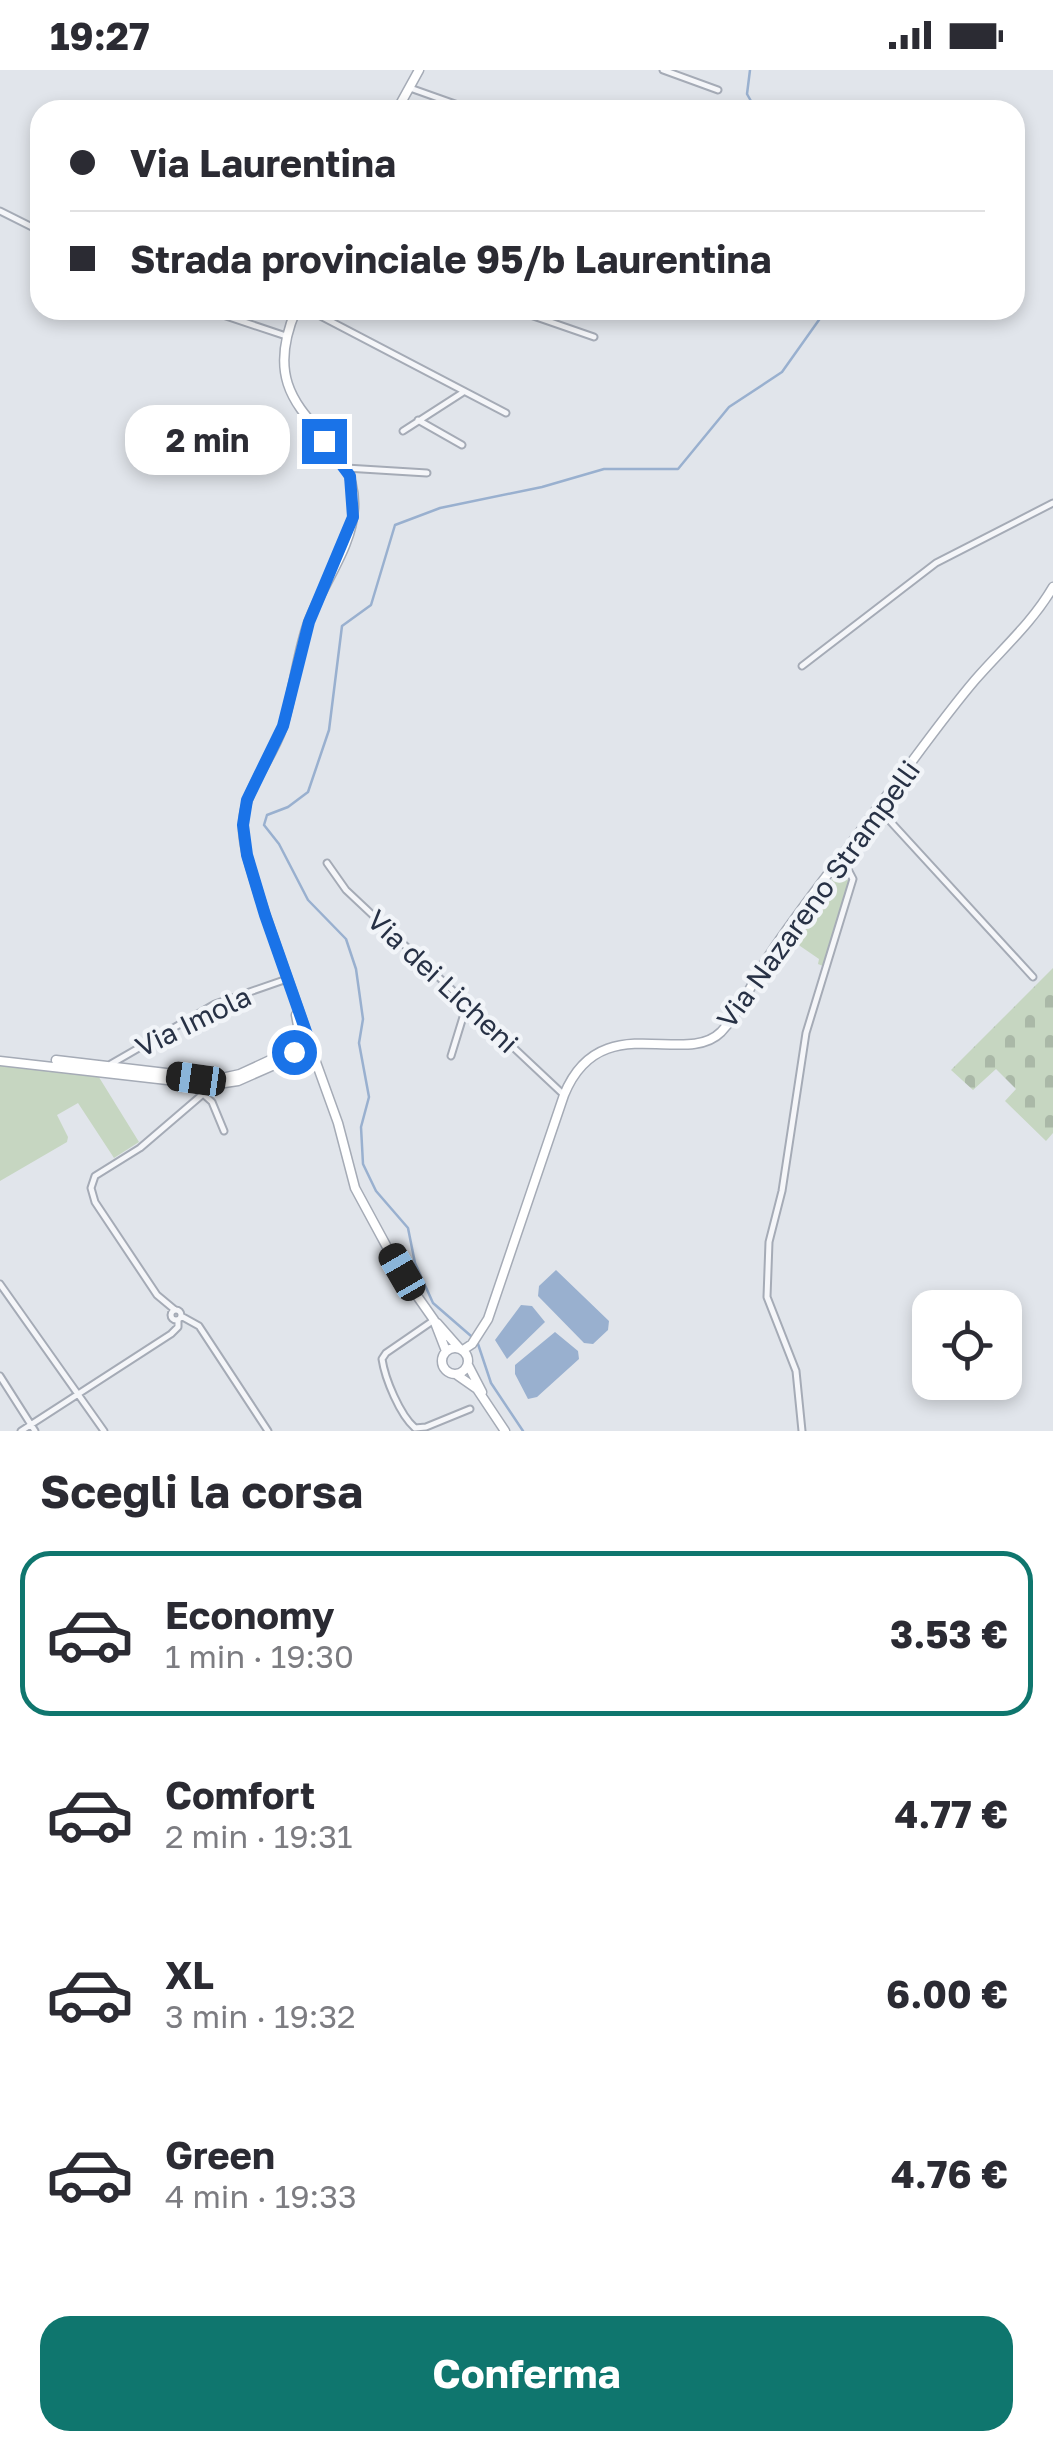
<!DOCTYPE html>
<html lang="it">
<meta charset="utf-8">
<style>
body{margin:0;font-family:"Golos Text",sans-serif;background:#f7f7f7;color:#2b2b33;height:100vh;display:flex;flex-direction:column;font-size:38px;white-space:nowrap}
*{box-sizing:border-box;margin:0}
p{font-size:32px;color:#7c7c81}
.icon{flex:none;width:55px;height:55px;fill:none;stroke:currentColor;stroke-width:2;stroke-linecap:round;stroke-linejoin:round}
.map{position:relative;height:1361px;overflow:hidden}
.sheet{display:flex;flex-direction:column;background:#fff;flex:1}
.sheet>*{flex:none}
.hud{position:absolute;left:30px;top:30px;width:995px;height:220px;border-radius:30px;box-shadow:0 5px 15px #0003;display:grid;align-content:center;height:220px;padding:0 40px;background:#fff}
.fabs{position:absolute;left:912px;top:1220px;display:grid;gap:20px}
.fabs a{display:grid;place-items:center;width:110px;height:110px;border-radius:20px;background:#fff;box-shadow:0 5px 15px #0003;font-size:50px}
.end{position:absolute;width:45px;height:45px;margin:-22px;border:12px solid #1a73e8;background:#fff;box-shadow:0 0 0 5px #fff}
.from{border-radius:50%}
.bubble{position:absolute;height:70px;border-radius:30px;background:#fff;box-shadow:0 5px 15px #0003;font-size:32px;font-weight:700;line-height:70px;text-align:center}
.car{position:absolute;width:30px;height:60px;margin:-30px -15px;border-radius:12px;box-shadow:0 0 8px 2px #0007;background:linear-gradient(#222 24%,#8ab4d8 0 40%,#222 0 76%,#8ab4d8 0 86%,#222 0)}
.hud b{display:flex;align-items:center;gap:35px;height:95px;font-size:38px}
.hud b+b{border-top:2px solid #e1e1e2}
.hud i{width:25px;height:25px;background:#2b2b33}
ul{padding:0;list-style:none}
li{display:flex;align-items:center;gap:30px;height:165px;margin:0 20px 15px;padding:0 20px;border:5px solid transparent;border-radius:30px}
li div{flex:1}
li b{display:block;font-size:38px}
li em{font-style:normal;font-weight:700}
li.active{border-color:#0f766e}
li>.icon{width:90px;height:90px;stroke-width:1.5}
h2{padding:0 40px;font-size:45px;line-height:120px}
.primary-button{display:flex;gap:20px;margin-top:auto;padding:20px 40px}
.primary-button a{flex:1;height:115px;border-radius:30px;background:#0f766e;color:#fff;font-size:40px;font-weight:700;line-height:115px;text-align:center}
.status{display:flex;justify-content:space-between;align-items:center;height:70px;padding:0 50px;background:#fff;direction:ltr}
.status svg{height:28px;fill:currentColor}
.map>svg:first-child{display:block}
.green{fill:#c6d6c1}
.cemetery{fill:url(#cemetery-stones)}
.water{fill:#99b0cf}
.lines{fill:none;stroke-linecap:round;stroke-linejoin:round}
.stream{stroke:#99b0cf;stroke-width:2.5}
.street-casing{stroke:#a5abb6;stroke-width:9}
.secondary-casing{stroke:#a5abb6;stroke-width:11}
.street{stroke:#f5f6f9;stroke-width:5}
.secondary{stroke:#fff;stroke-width:8}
.route{stroke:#1a73e8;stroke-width:12}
.labels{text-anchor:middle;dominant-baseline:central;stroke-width:9;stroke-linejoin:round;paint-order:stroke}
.street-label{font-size:28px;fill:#273145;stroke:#f1f4f8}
</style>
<div class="status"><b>19:27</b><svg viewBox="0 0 49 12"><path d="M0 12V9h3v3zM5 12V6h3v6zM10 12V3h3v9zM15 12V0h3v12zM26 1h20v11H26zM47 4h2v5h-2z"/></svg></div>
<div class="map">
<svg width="1053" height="1361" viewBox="0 0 1053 1361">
<defs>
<pattern id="cemetery-stones" width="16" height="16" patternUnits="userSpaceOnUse" patternTransform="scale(2.5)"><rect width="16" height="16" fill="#c6d6c1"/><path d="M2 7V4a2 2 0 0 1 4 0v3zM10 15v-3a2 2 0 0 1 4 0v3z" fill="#aab8a7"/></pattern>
</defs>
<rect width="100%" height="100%" fill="#e1e5eb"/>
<path class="green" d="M842,796L849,813L823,896L818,894L819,889L787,867Z
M0,994L97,1004L139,1072L114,1088L78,1033L57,1045L68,1067L67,1072L0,1111Z"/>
<path class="cemetery" d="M1053,898V1063L1046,1071L1005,1031L1016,1019L996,999L973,1020L951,1000Z"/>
<path class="water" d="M556,1200L609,1251L608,1260L593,1274L584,1273L538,1226L539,1216Z
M521,1235L532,1236L545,1252L507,1289L495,1270Z
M555,1262L578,1281L579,1289L537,1327L528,1329L515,1304V1295Z"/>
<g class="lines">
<path class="stream" d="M750,0L747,24L756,40
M471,1266L433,1233L415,1193L408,1158L376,1121L363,1094L361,1057L369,1027L359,973L363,949L356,899L346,869L308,830L279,774L264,755L267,745L288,737L308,722L329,660L342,556L371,535L395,455L440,438L542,417L604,399H678L729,337L782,302L826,240
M477,1271L491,1313L523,1361"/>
<g class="street-casing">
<path id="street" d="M663,0L718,20
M410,18L472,40
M545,40L550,35L567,40
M0,141L40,161
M208,240L286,266
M309,240L506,343
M516,240L594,267
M418,350L462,375
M403,361L462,323
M346,398L427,403
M802,596L936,493L1053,433
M878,738L1033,907
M327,793L346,820L564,1025
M451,986L467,934
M111,994L215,934L287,909
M203,1024L212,1032L224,1061
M0,1214L104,1361
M171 1245a5 5 0 1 1 10 0a5 5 0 1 1-10 0Z
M175,1240L157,1225L95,1132L91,1118L95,1106L140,1078L203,1024L202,1015
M181,1246L199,1256L268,1361
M434,1250L386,1283L382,1289C385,1309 400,1345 415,1358L426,1357L470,1339
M0,1306L35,1361
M21,1361L171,1264L178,1257V1250
M802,1361L796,1301L767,1227L769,1172L782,1121L806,963L853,809L842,788"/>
</g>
<g class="secondary-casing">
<path id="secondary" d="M397,40L419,0
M296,240C249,350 357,355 354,437C353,478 320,517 307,556C296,589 293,625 282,659C271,691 243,721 243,756C243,779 252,801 258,822C274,873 293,922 310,973
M296,945L299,961L296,973
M294 979a9 9 0 1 1 18 0a9 9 0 1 1-18 0Z
M312,981L338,1053L355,1118L401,1203L434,1250L446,1281
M56,990L217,1009L240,1004L294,979
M0,991L211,1015L238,1011L297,985
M437,1253L459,1278
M442 1291a13 13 0 1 1 26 0a13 13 0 1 1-26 0Z
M463,1280L472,1274L488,1249L564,1025C600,936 685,998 721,962C742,940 753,909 770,884C803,834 843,786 878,737C910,695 941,650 975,610C1002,579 1032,553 1053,517
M468,1295L482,1322
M457,1305L477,1319L505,1361"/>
</g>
<use href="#street" class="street"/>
<use href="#secondary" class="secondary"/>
</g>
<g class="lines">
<path class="route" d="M294,982L299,971L310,973L265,845L247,785L243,755L247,730L283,656L309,552L353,447L350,406L324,371"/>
</g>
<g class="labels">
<g class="street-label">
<text transform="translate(818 824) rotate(-54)">Via Nazareno Strampelli</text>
<text transform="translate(443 911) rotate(43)">Via dei Licheni</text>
<text transform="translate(193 951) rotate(-26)">Via Imola</text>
</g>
</g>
</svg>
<div class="fabs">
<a><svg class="icon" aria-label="locate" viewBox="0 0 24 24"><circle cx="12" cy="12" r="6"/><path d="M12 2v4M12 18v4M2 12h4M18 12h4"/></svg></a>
</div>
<i class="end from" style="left:294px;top:982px"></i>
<i class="end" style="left:324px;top:371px"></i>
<div class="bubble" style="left:125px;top:335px;width:165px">2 min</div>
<i class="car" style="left:196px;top:1009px;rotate:278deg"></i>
<i class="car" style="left:402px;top:1202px;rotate:330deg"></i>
<div class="hud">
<b><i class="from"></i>Via Laurentina</b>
<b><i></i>Strada provinciale 95/b Laurentina</b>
</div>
</div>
<section class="sheet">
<h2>Scegli la corsa</h2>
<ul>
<li class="active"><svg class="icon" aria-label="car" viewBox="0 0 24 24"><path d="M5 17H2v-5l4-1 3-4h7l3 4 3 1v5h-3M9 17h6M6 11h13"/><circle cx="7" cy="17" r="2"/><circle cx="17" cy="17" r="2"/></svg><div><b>Economy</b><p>1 min · 19:30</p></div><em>3.53 €</em></li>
<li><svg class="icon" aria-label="car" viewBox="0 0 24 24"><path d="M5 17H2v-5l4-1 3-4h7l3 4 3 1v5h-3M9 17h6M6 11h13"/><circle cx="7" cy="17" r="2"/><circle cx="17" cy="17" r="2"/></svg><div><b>Comfort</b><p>2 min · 19:31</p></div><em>4.77 €</em></li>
<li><svg class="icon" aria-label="car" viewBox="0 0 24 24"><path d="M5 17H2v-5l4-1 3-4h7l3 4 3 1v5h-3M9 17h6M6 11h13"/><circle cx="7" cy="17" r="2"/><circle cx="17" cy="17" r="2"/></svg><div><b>XL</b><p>3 min · 19:32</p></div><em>6.00 €</em></li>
<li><svg class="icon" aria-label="car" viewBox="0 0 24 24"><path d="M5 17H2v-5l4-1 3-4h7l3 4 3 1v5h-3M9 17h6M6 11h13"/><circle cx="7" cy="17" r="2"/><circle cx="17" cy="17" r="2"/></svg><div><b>Green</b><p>4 min · 19:33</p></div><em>4.76 €</em></li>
</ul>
<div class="primary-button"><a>Conferma</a></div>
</section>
